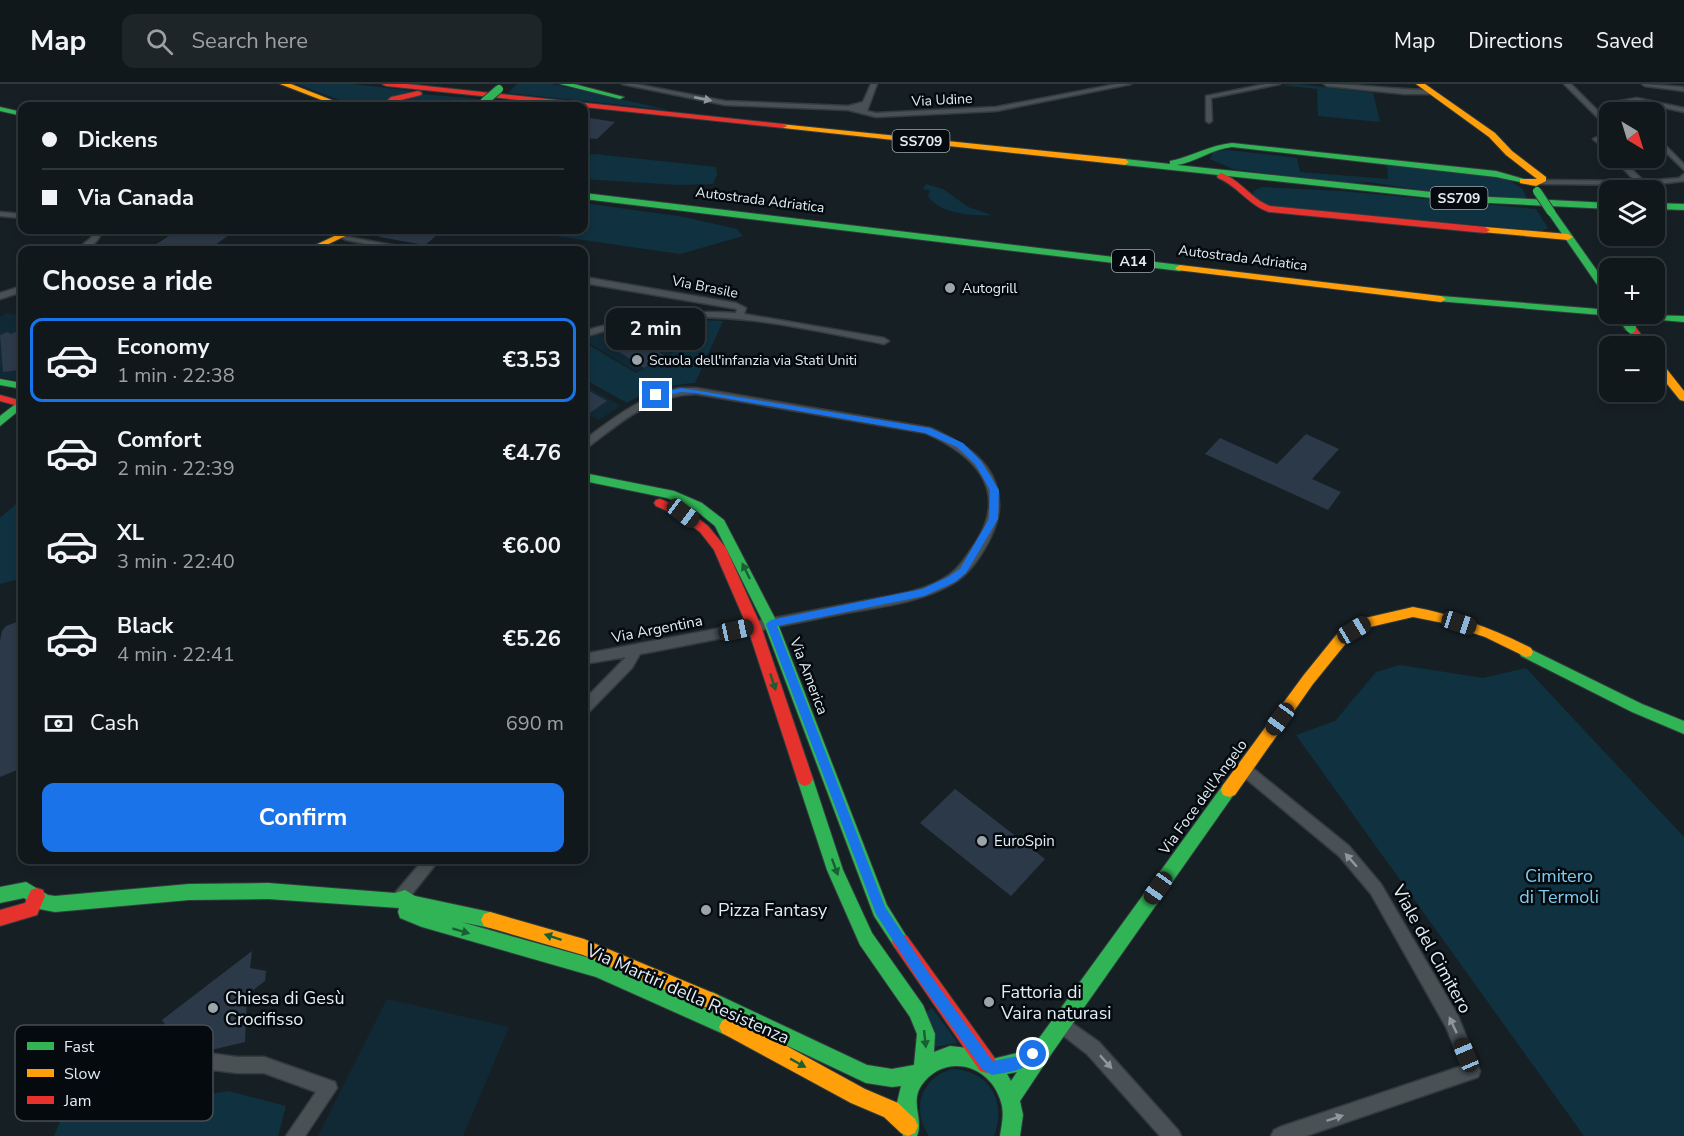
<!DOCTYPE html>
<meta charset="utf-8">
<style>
body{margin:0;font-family:"Nunito Sans",sans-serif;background:#1e2528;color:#f1f3f6;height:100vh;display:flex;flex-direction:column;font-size:22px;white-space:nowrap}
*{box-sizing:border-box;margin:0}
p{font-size:20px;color:#9ca0a3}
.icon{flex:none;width:33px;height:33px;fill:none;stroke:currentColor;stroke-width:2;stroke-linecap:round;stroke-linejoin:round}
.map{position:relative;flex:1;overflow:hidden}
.sheet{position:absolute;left:18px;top:162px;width:570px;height:618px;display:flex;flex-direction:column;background:#10181b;border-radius:12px;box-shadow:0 3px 9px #0003,0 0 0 2px #30373a}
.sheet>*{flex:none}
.guide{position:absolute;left:18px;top:18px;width:570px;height:132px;border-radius:12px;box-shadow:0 3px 9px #0003,0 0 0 2px #30373a;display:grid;align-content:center;height:132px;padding:0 24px;background:#10181b}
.needle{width:39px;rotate:142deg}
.buttons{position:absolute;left:1599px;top:18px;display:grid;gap:12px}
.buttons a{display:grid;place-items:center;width:66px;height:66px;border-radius:12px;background:#10181b;box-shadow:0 3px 9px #0003,0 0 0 2px #30373a;font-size:30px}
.end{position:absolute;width:27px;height:27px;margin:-14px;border:8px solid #1a73e8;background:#fff;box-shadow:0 0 0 3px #fff}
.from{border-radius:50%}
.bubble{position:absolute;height:42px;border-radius:12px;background:#10181b;box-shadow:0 3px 9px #0003,0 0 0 2px #30373a;font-size:20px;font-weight:700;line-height:42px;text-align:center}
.car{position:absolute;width:18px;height:36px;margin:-18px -9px;border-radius:8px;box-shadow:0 0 4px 2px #0007;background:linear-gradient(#222 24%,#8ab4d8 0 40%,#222 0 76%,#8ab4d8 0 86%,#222 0)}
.guide b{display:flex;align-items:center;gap:21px;height:57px;font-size:22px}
.guide b+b{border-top:2px solid #30373a}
.guide i{width:15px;height:15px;background:#f1f3f6}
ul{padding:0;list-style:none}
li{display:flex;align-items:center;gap:18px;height:84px;margin:0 12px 9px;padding:0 12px;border:3px solid transparent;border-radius:12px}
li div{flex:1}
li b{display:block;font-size:22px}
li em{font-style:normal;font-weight:700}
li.current{border-color:#1a73e8}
li>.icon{width:54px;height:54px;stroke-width:1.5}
h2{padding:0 24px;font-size:27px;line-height:72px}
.pay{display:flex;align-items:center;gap:15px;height:66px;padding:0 24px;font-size:22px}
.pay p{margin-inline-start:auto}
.button{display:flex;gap:12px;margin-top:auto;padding:12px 24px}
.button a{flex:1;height:69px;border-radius:12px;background:#1a73e8;color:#fff;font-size:24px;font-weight:700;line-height:69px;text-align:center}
header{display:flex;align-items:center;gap:36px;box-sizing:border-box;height:84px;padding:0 30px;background:#10181b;border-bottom:2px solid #30373a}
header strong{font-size:28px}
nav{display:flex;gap:33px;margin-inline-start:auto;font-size:21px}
.search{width:420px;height:54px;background:#1e2528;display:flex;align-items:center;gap:15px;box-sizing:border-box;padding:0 21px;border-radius:12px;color:#9ca0a3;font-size:22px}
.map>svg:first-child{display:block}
.built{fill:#112934}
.green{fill:#103140}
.building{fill:#2c3949}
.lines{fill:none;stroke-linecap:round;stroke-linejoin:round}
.street-casing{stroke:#333b3f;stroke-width:3}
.fast-casing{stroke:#333b3f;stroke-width:2}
.slow-casing{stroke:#333b3f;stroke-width:2}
.jam-casing{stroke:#333b3f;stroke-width:2}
.street{fill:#495155;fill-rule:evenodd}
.fast{fill:#30b455;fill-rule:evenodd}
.slow{fill:#ff9f0a;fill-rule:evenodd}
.jam{fill:#e5322d;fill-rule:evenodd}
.fast-bridge-far1-casing{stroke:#333b3f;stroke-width:10;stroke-linecap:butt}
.fast-bridge-casing{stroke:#333b3f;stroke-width:13;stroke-linecap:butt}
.fast-bridge-far1{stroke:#30b455;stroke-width:8}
.fast-bridge{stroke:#30b455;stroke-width:10}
.oneway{fill:#8e979c}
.oneway2{fill:#1a5f32}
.route{fill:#1a73e8}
.poi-dot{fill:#9ba5ab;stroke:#040a0e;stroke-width:2}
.labels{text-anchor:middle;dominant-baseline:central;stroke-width:5;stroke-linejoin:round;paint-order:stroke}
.far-street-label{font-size:14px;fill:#e2edf3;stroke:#040a0e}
.shield{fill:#040a0e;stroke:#9fa9ae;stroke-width:1.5}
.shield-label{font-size:14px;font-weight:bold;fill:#e2edf3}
.far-poi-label{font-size:14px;fill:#e2edf3;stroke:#040a0e;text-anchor:start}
.street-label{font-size:15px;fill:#e2edf3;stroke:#040a0e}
.poi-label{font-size:15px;fill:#e2edf3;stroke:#040a0e;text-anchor:start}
.near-park-label{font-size:18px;fill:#7dcdf3;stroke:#040a0e}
.near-poi-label{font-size:18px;fill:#e2edf3;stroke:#040a0e;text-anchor:start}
.near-street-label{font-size:18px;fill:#e2edf3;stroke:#040a0e}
.key{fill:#040a0e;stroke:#474e53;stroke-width:1.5}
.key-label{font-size:16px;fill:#e2edf3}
</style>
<header>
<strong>Map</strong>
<div class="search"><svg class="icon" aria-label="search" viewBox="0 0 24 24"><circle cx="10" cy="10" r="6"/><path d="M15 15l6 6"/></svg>Search here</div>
<nav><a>Map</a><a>Directions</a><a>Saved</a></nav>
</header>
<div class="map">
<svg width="1684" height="1052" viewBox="0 0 1684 1052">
<rect width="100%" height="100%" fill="#162024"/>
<path class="built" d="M6,229L22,232V297L0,293V233Z
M637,239L679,264L637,288L584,256L598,249Z
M584,301L621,322L599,336L592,332L584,338Z
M387,915L509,943L463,1052H318Z"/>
<path class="green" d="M297,0H352L413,7L396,11L379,22H355Z
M517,0H552L669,26L508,9Z
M1298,0L1373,9L1380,38L1318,32L1317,5L1280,1Z
M421,10L479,15L471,22H388L395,17Z
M1228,66L1297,74L1300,88L1388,95L1387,81L1505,94L1523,105L1527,115L1426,107L1369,98L1349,99L1297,93L1233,85L1210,75L1213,68Z
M595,70L716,83L717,91L713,100L678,101L584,95V71Z
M926,100L943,105L968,123L992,131C973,132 939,130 928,112L930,106L923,105Z
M1262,103L1341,107L1536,125L1548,144L1542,147L1269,122L1252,112L1254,107Z
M584,119L684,133L737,145L743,152L680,170L556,152L542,146H584Z
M677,235L723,237L695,299C669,301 649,305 627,319L584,295V258L636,289L681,264L638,239Z
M22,415V494L0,500V434Z
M1400,581L1483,594L1526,584L1684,753V1052H1584L1296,651L1335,637L1376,588Z
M932,924L958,959L934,963L926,928Z
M97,951L122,963L155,1019L228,1007L286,1022L278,1052H54Z
M952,985C990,987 1007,1017 994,1052H929C911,1025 921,994 952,985Z"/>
<path class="building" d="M584,33L615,38L597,55L584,54Z
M178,146H236L208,166H186L155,161Z
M388,146H443L425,161L379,153Z
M639,243L655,252L644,259L665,272L644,284L616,266L628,259L619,254Z
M22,245V280L19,286L3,288L0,251L7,248L11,250Z
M584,304L607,317L584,333Z
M1306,350L1339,365L1312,395L1341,408L1328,426L1205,370L1220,354L1277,380Z
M22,536V684L0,693V557L2,547L6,542Z
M955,705L1045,775L1011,812L920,739Z
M252,867L250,884L266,887L265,897L247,911L245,958L207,967L179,953L175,954L162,936Z"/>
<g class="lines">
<g class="street-casing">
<path id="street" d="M622,0H635L725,17L848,22L863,18L871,0H877L867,27L876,29L996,23L1117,0H1131L996,27L876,33L848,26L725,21Z
M1266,0H1280L1211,14L1212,37L1209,39L1206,37V12Z
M1324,0C1360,0 1395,6 1431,6L1434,8L1431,10H1404L1327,2Z
M1564,0H1571L1610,39V46Z
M1642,0L1683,3L1684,7L1645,2Z
M1637,14L1684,24V28L1637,18L1627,19L1634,28H1628L1619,17Z
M1610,48V53L1602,56L1610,63V69L1593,55Z
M1654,50L1684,80V86L1654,57Z
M1613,74H1620L1644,97L1679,94L1684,90V97L1650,101L1541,100L1537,98L1541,96L1635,97Z
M0,128L22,130V134L0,132Z
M91,146H99L101,149C97,160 88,166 76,166L91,154L93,149Z
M343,152L408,164L412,166H398L346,156L342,154Z
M584,193L736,219L746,224L744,230L884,254L889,257L884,260C811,246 735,227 660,235C634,237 609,246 584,253V247C634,232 683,225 736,229L737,225L584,199Z
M22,202V208L0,215V209Z
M679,304H696L931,344C964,359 998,379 999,419C1001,444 975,487 954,499C919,520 875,523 836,531C770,544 705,558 640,570L632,584L589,628L584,629V616L626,573L584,580V570L879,514C903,510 929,505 949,491C960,483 968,470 976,458C1010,405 973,370 925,349L696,310C650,311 623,337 588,363L584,364V356C614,334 641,312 679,304Z
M1244,679L1249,681L1349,762L1381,800L1458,932L1480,987L1478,993L1306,1052H1271L1274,1046L1280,1043L1462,982L1446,943L1371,810L1339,772L1239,689L1237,685L1239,681Z
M423,776H439L405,819L400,821L395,819L393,814L395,809Z
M1062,932L1099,958L1178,1046L1181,1052H1160L1087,970L1056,946L1054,940L1056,934Z
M178,955L207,969L237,973H264L335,998L337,1004L305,1052H286L316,1008L264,989H237L205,985L172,969L170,963L172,957Z"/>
</g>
<g class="fast-casing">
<path id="fast" d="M560,0H574L624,13L620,15Z
M0,23L22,28V32L0,27Z
M1232,59L1496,87L1524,95L1520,98L1496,93L1232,63C1212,65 1196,78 1177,81L1469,112L1610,119V125L1469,118L1125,81L1121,78L1125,75L1170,80V77C1191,73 1210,61 1232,59Z
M584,109L1180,181L1185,184L1180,187L584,115Z
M1654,119L1684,120V126L1654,125Z
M1551,125L1554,126L1610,205V216L1607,215L1547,128Z
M1441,212L1610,226V230L1684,232V238L1437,217V213Z
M0,295L22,299V305L0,301Z
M22,315V324L0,342V332Z
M584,389L674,407L702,419L724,436L778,540L887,821L910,858L907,864L901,866L895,864L874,832L764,540L715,442L694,425L667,414L584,397Z
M1526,563L1642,620L1684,637V650L1632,628L1521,572L1519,568L1521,564Z
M805,688L810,690L813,695L843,786L872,849L923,921L935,950L934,968L950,962L968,964L992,975L1017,969L1037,957L1223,701L1229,699L1235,701L1237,706L1052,969L1020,1017L1023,1031L1020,1052H1000C1002,1039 1005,1028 1000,1015C988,979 943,969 921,1002C910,1019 924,1036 917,1052H903L896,1023L901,1002L892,1003L866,999L735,937L737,943L734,949L728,952L596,893L422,843L400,834L398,828L399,824L268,815L189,816L55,828L39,825L24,814L0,819V803L26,798L48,811L55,812L189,800L268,799L395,809L405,806L415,812L490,828L496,830L499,836L496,842L490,844L461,838L597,876L719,930L706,923L703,917L706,911L712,908L867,981L892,985L914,981L917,950L910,933L860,861L827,786L797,695L800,690ZM1017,988L1011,997L1007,990Z"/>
</g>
<g class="slow-casing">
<path id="slow" d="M280,0H291L347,22H337Z
M1416,0H1425L1495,49L1512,67L1546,93V97L1536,102L1520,99V95H1537L1506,71L1489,53Z
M482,15L489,17L481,22H472Z
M780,40L1125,75L1129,78L1125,81L783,44L779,42Z
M1485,143L1568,150L1573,153L1568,156L1482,148V144Z
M347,146H358L316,166H305Z
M1180,181L1441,212L1446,215L1441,218L1177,186L1175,184Z
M1654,273L1658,274L1684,307V317L1680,316L1654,284Z
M1413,523C1456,531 1492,544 1531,564L1533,568L1531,572L1526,573L1485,553L1443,539L1413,533L1370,543L1347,558L1313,600L1235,711L1229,713L1223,711L1221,706L1223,701L1303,592L1337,550L1361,535Z
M490,828L584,855L718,911L721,917L718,923L712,926L583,871L490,844L484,842L481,836L484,830Z
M728,934L761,948L865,1005L898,1019L915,1035L918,1042L915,1049L908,1052L901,1049L884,1033L851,1019L722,949L719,943L722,937Z"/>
</g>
<g class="jam-casing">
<path id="jam" d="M382,0H407L783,40L787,42L783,44L386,2Z
M418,7L422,9L421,11L397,17L389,22H381L391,13Z
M1221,89C1241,96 1251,115 1270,122L1485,143L1490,146L1485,149L1269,128C1248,121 1238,102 1218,94L1217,92Z
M1631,241L1635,242L1649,262H1639L1626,244Z
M0,311L22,317V323L0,317Z
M660,415L687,426L708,442L726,464L761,542L813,695L810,700L805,702L800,700L797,695L747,542L714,466L700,448L679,432L656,422L654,419L656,416Z
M37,804L43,806L45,812L37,831L0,842V826L25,819L31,806Z
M901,850L907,852L994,973L996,980L994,987L987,989L980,987L895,864L892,858L895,852Z"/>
</g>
<use href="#street" class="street"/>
<use href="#fast" class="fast"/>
<use href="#slow" class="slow"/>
<use href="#jam" class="jam"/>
<g class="fast-bridge-far1-casing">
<path id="fast-bridge-far1" d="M485,17L499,5
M1537,107L1551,128"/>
</g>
<g class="fast-bridge-casing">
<path id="fast-bridge" d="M1621,230L1631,244"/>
</g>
<use href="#fast-bridge-far1" class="fast-bridge-far1"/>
<use href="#fast-bridge" class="fast-bridge"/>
</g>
<defs><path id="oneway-solid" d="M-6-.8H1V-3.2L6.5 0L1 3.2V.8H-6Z" transform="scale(1.5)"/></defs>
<g class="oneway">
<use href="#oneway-solid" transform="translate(703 15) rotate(11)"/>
<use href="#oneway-solid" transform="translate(1351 776) rotate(-131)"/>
<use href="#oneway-solid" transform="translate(1453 941) rotate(-115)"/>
<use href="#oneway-solid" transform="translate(1106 978) rotate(48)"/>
<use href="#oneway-solid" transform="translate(1335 1034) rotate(-18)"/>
</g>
<g class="oneway2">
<use href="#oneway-solid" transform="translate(746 487) rotate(-116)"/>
<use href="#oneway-solid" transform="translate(773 598) rotate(72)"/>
<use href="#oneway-solid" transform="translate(835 783) rotate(70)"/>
<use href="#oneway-solid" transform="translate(461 847) rotate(16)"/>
<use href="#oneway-solid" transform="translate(553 853) rotate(-162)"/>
<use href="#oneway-solid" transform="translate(925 955) rotate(84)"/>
<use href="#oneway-solid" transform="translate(798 979) rotate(29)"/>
</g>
<path class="route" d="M681,304L930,344L963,359L981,377L999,406L998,435L966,489L955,498L924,512L777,542L885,823L926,885L991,975L993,977L1018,972L1033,963L1038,965L1039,970C1033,986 1007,988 992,991L982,985L917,894L876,830L766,540L771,536L922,505L948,493L960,485L989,435L990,406L975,380L957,363L925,349L696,309L681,308L656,314L652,311Z"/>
<g class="poi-dot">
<circle cx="950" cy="204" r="6"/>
<circle cx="637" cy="276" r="6"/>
<circle cx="982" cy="757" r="6"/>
<circle cx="706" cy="826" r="6"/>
<circle cx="989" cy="918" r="6"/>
<circle cx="213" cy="924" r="6"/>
</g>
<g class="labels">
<g class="far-street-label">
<text transform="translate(942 16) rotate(-3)">Via Udine</text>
<text transform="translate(760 116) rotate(7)">Autostrada Adriatica</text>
<text transform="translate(1243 174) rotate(7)">Autostrada Adriatica</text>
<text transform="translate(705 203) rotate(11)">Via Brasile</text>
</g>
<g class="shield">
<rect x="892.5" y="46" width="57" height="22" rx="4.5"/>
<rect x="1430.5" y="103" width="57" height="22" rx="4.5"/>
<rect x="1112" y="166" width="42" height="22" rx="4.5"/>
</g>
<g class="shield-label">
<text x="921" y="57">SS709</text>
<text x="1459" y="114">SS709</text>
<text x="1133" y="177">A14</text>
</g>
<g class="far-poi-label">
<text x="962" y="204">Autogrill</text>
<text x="649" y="276">Scuola dell'infanzia via Stati Uniti</text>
</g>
<g class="street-label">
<text transform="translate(657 545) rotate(-11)">Via Argentina</text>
<text transform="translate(809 592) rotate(69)">Via America</text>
<text transform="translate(1203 713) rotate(-54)">Via Foce dell'Angelo</text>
</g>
<g class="poi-label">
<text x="994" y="757">EuroSpin</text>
</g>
<g class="near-park-label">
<text x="1559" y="792">Cimitero<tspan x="1559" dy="21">di Termoli</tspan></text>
</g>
<g class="near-poi-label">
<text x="718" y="826">Pizza Fantasy</text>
<text x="1001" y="908">Fattoria di<tspan x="1001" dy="21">Vaira naturasi</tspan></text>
<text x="225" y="914">Chiesa di Gesù<tspan x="225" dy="21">Crocifisso</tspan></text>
</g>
<g class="near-street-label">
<text transform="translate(1432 865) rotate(61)">Viale del Cimitero</text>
<text transform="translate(688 910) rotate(24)">Via Martiri della Resistenza</text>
</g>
</g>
<rect x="15" y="941" width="198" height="96" rx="9" class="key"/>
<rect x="27" y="958" width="27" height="8" fill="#30b455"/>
<rect x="27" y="985" width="27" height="8" fill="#ff9f0a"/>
<rect x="27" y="1012" width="27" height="8" fill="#e5322d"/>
<g class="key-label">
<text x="64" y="968">Fast</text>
<text x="64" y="995">Slow</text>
<text x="64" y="1022">Jam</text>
</g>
</svg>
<div class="buttons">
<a><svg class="needle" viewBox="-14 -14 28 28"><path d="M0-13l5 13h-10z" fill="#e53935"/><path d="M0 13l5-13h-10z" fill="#9ca0a3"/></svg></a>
<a><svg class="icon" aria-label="layers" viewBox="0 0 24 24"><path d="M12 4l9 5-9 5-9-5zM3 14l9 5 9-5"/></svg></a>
<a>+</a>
<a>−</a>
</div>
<i class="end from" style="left:1033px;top:970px"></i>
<i class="end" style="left:656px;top:311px"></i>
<div class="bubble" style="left:606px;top:224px;width:99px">2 min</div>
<i class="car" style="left:683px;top:429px;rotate:127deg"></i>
<i class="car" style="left:1459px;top:539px;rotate:108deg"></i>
<i class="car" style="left:736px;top:546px;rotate:78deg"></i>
<i class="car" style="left:1354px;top:546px;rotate:59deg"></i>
<i class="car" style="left:1280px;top:635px;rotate:216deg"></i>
<i class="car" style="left:1158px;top:804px;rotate:215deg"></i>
<i class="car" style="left:1466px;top:971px;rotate:337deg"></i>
<div class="guide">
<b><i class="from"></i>Dickens</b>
<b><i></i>Via Canada</b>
</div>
<section class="sheet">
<h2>Choose a ride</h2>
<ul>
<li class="current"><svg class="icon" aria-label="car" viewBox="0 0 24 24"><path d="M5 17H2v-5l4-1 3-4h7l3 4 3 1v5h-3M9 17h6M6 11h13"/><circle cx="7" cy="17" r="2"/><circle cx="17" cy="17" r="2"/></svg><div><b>Economy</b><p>1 min · 22:38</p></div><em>€3.53</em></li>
<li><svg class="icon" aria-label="car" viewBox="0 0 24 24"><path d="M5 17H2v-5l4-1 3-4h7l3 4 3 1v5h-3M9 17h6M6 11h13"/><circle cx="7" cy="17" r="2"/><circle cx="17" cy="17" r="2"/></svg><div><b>Comfort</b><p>2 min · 22:39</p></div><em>€4.76</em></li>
<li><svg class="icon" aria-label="car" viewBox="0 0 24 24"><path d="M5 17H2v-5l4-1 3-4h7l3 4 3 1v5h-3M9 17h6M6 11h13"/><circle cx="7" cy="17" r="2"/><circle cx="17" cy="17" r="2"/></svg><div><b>XL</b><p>3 min · 22:40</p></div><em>€6.00</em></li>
<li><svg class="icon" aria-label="car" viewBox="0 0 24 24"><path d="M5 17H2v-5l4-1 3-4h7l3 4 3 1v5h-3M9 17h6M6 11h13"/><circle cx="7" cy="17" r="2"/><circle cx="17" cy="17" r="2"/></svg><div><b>Black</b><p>4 min · 22:41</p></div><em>€5.26</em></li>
</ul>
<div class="pay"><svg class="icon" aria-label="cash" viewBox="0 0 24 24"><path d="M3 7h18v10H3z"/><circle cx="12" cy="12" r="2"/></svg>Cash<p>690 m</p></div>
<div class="button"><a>Confirm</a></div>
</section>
</div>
